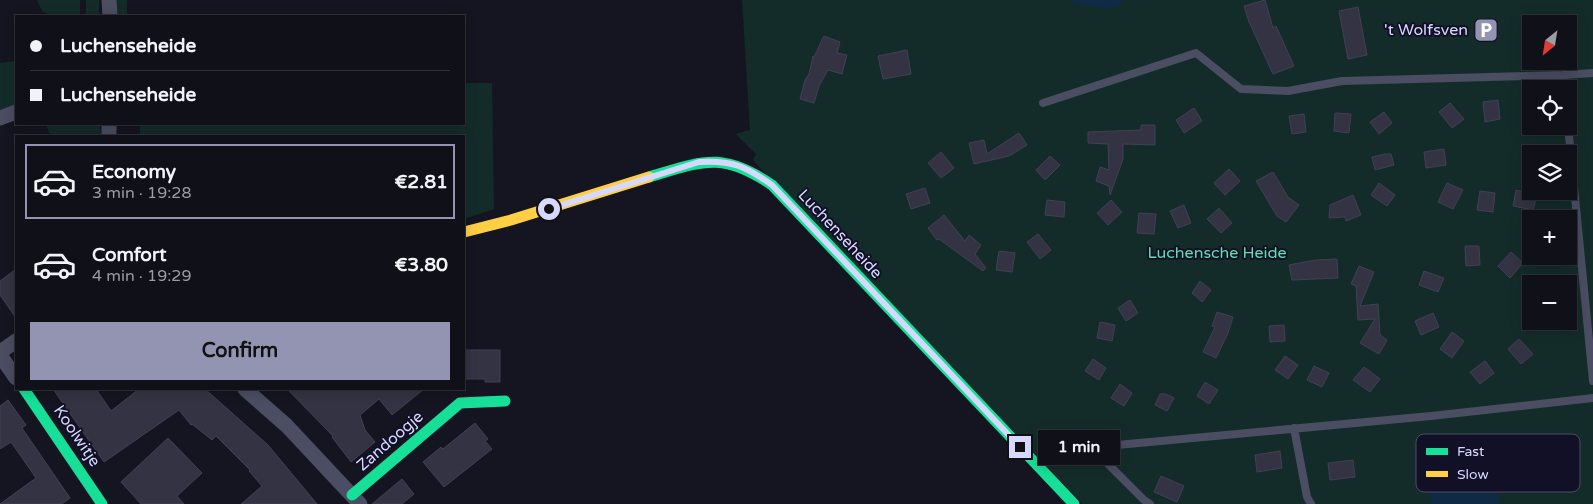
<!DOCTYPE html>
<meta charset="utf-8">
<style>
body{margin:0;font-family:"Varela Round",sans-serif;background:#1e1e26;color:#f1f3f6;height:100vh;display:flex;flex-direction:column;font-size:19px;white-space:nowrap}
*{box-sizing:border-box;margin:0}
p{font-size:16px;color:#9c9da2}
.icon{flex:none;width:28px;height:28px;fill:none;stroke:currentColor;stroke-width:2;stroke-linecap:round;stroke-linejoin:round}
.map{position:relative;flex:1;overflow:hidden}
.side{position:absolute;left:15px;top:135px;width:450px;height:255px;display:flex;flex-direction:column;background:#101019;border-radius:0px;box-shadow:0 2px 12px #0003,0 0 0 1px #303038}
.side>*{flex:none}
.hud{position:absolute;left:15px;top:15px;width:450px;height:110px;border-radius:0px;box-shadow:0 2px 12px #0003,0 0 0 1px #303038;display:grid;align-content:center;height:110px;padding:0 15px;background:#101019}
.needle{width:32px;rotate:210deg}
.controls{position:absolute;left:1522px;top:15px;display:grid;gap:10px}
.controls a{display:grid;place-items:center;width:55px;height:55px;border-radius:0px;background:#101019;box-shadow:0 2px 12px #0003,0 0 0 1px #303038;font-size:25px}
.end{position:absolute;width:22px;height:22px;margin:-11px;border:6px solid #d7d8fe;background:#111;box-shadow:0 0 0 2px #111}
.from{border-radius:50%}
.bubble{position:absolute;height:35px;border-radius:0px;background:#101019;box-shadow:0 2px 12px #0003,0 0 0 1px #303038;font-size:16px;font-weight:700;line-height:35px;text-align:center}
.hud b{display:flex;align-items:center;gap:18px;height:48px;font-size:19px}
.hud b+b{border-top:1px solid #303038}
.hud i{width:12px;height:12px;background:#f1f3f6}
ul{padding:9px 0 0;list-style:none}
li{display:flex;align-items:center;gap:15px;height:75px;margin:0 10px 8px;padding:0 5px;border:2px solid transparent;border-radius:0px}
li div{flex:1}
li b{display:block;font-size:19px}
li em{font-style:normal;font-weight:700}
li.active{border-color:#9394b1}
li>.icon{width:45px;height:45px;stroke-width:1.5}
.primary-button{display:flex;gap:10px;margin-top:auto;padding:10px 15px}
.primary-button a{flex:1;height:58px;border-radius:0px;background:#9394b1;color:#111;font-size:20px;font-weight:700;line-height:58px;text-align:center}
.map>svg:first-child{display:block}
.green{fill:#132c2a;fill-rule:evenodd}
.water{fill:#0f2a44}
.building{fill:#333343;stroke:#414055}
.lines{fill:none;stroke-linecap:round;stroke-linejoin:round}
.lane{stroke:#4b4d62;stroke-width:8}
.street{stroke:#4b4d62;stroke-width:15}
.fast{stroke:#16e098;stroke-width:11}
.slow{stroke:#ffcf43;stroke-width:11}
.route{stroke:#d7d8fe;stroke-width:6}
.labels{text-anchor:middle;dominant-baseline:central;stroke-width:4;stroke-linejoin:round;paint-order:stroke}
.poi-label{font-size:16px;fill:#d7d8fe;stroke:#111026;text-anchor:end}
.street-label{font-size:16px;fill:#d7d8fe;stroke:#111026}
.park-label{font-size:16px;fill:#64dcac;stroke:#111026}
.key{fill:#111026;stroke:#4c4c67;stroke-width:1}
.key-label{font-size:14px;fill:#d7d8fe}
</style>
<div class="map">
<svg width="1593" height="504" viewBox="0 0 1593 504">
<rect width="100%" height="100%" fill="#151521"/>
<path class="green" d="M37,0H80V16L49,15L42,11Z
M86,0H99V16H86Z
M114,0H127V16H115Z
M742,0H1593V504H1083L753,160L756,154L736,134L750,130ZM1531,24H1569V61H1531ZM1531,89H1569V126H1531ZM1531,154H1569V191H1531ZM1531,219H1569V256H1531ZM1531,284H1569V321H1531Z
M16,61V105L0,110V63Z
M464,83H492L494,209L464,219V136H140V124H464Z
M46,124H100L101,136H58L49,133Z"/>
<path class="water" d="M1069,0H1125C1123,3 1119,6 1115,7C1105,9 1078,5 1069,0Z
M1445,450C1466,458 1501,479 1499,504H1430C1431,497 1430,491 1429,484C1427,479 1423,475 1421,470C1417,455 1434,451 1445,450Z"/>
<path class="building" d="M1265,0L1273,28L1276,26L1294,66L1273,74L1249,22L1244,6Z
M1358,7L1367,55L1348,59L1339,11Z
M824,36L840,42L837,53L847,55L842,74L828,70L819,86L814,103L800,99L805,80L809,74L813,56L814,57Z
M907,50L911,74L883,79L878,56Z
M1498,100L1500,119L1485,122L1483,102Z
M1450,103L1464,119L1452,128L1439,112Z
M1194,108L1202,121L1184,133L1176,120Z
M1384,112L1392,123L1379,134L1370,122Z
M1335,113L1351,114L1349,133L1334,131Z
M1304,114L1306,132L1292,134L1289,116Z
M1141,125H1155V145L1123,144V159L1110,195L1109,186L1096,181L1100,167L1109,170L1108,144L1088,143V132L1141,130Z
M1019,133L1027,145L1009,156L974,164L969,143L984,140L987,154Z
M1444,149L1446,165L1426,168L1424,152Z
M941,152L954,168L941,178L928,163Z
M1385,154H1391L1394,165L1375,170L1372,157Z
M1050,156L1060,165L1045,180L1036,170Z
M1229,169L1240,181L1225,195L1214,183Z
M1273,172L1288,197L1299,205L1286,222L1277,216L1256,181Z
M1379,183L1395,195L1387,206L1371,195Z
M1447,183L1463,190L1453,209L1438,202Z
M925,188L930,203L911,209L906,194Z
M1516,190L1537,195L1533,210L1513,206Z
M1480,191L1495,193L1493,212L1477,210Z
M1353,195L1361,215L1346,221L1345,217L1329,218L1330,205Z
M1047,200L1065,202L1064,217L1045,215Z
M1111,200L1122,212L1108,225L1097,213Z
M1184,205L1191,223L1178,228L1170,211Z
M1219,208L1232,223L1221,233L1207,219Z
M1139,213L1156,214L1154,234L1137,233Z
M944,215L965,241L969,235L981,245L975,254L986,268L983,271L939,239L937,240L928,228Z
M1038,234L1051,250L1040,259L1027,242Z
M1465,246H1479L1480,265L1466,266Z
M999,251L1015,253L1012,272L996,270Z
M1511,252L1523,263L1510,278L1498,266Z
M1337,259L1338,278L1292,280L1289,265L1315,260Z
M1359,266L1374,272L1360,306L1378,304L1380,335L1387,340L1379,354L1360,343L1375,319L1358,320L1356,286L1351,284Z
M16,269V318L0,295V281Z
M1424,271L1444,278L1438,292L1419,285Z
M1200,281L1211,290L1202,302L1192,293Z
M1130,300L1138,313L1126,321L1118,308Z
M1217,312L1233,317L1228,333L1216,358L1203,352L1215,327L1212,326Z
M1433,313L1439,327L1421,335L1415,321Z
M1100,322L1115,325L1112,341L1097,338Z
M1284,325L1285,341L1270,342L1269,326Z
M1452,332L1464,341L1452,358L1440,349Z
M1519,339L1533,354L1521,364L1508,349Z
M464,350H500V382H485V379H464Z
M1285,356L1298,365L1288,379L1275,370Z
M1093,359L1106,368L1099,380L1085,371Z
M1485,361L1494,373L1480,384L1470,372Z
M1314,366L1329,373L1322,387L1307,380Z
M1364,367L1380,379L1370,392L1353,380Z
M1205,382L1218,390L1209,404L1197,396Z
M1120,384L1132,393L1124,406L1111,398Z
M53,389H96L111,411L139,389H205L268,445L317,504H241L262,486L249,471L250,470L216,436L212,440L192,424L191,425L179,410L104,462Z
M287,389H424L392,415L379,399L360,415L365,430L375,442L351,462L332,437L333,436Z
M1160,394H1166L1174,398L1167,411L1155,405Z
M8,400L26,425L22,428L70,498L62,504H0L36,478L11,442L0,449V406Z
M475,423L488,439L485,441L492,449L444,487L423,462L441,447L443,449Z
M168,438L202,473L177,496L184,504H141L121,482Z
M1280,451L1282,468L1257,472L1255,455Z
M1353,460L1355,477L1330,480L1328,463Z
M1161,476L1184,486L1177,502L1154,492Z
M402,479L414,494L402,504H372Z"/>
<g class="lines">
<path class="lane" d="M1563,75L1564,89
M1043,103L1196,53L1241,89L1288,91L1342,81L1563,75L1593,73
M1568,126L1593,381
M1294,428L1307,497L1311,504
M1150,504L1144,500L1106,462L1117,445L1431,416L1593,398"/>
<path class="street" d="M109,0L110,16
M0,118L16,112
M109,136V124
M0,352L16,341
M0,355L16,378
M245,389L287,426L360,504"/>
<path class="fast" d="M649,177C703,161 722,151 772,185L1074,504
M24,389L102,504
M352,495L460,403L505,401"/>
<path class="slow" d="M464,232L511,220L649,177"/>
</g>
<g class="lines">
<path class="route" d="M549,209L699,162C732,160 745,166 772,185L1020,447"/>
</g>
<defs>
<g id="parking-square" transform="scale(1.25)"><rect x="-9" y="-9" width="18" height="18" rx="4" fill="#9394b1" stroke="#111026"/><path d="M-3.5-5.5H1a3.5 3.5 0 0 1 0 7H-1V5.5H-3.5ZM-1-3.4V-.6H.8a1.4 1.4 0 0 0 0-2.8Z" fill="#fff"/></g>
</defs>
<g fill-rule="evenodd">
<use href="#parking-square" x="1486" y="30"/>
</g>
<g class="labels">
<g class="poi-label">
<text x="1468" y="30">'t Wolfsven</text>
</g>
<g class="street-label">
<text transform="translate(840 234) rotate(47)">Luchenseheide</text>
<text transform="translate(77 436) rotate(56)">Koolwitje</text>
<text transform="translate(390 441) rotate(-41)">Zandoogje</text>
</g>
<g class="park-label">
<text x="1217" y="253">Luchensche Heide</text>
</g>
</g>
<rect x="1416" y="434" width="164" height="58" rx="8" class="key"/>
<rect x="1426" y="448" width="22" height="7" fill="#16e098"/>
<rect x="1426" y="471" width="22" height="6" fill="#ffcf43"/>
<g class="key-label">
<text x="1457" y="456">Fast</text>
<text x="1457" y="479">Slow</text>
</g>
</svg>
<div class="controls">
<a><svg class="needle" viewBox="-14 -14 28 28"><path d="M0-13l5 13h-10z" fill="#e53935"/><path d="M0 13l5-13h-10z" fill="#9c9da2"/></svg></a>
<a><svg class="icon" aria-label="locate" viewBox="0 0 24 24"><circle cx="12" cy="12" r="6"/><path d="M12 2v4M12 18v4M2 12h4M18 12h4"/></svg></a>
<a><svg class="icon" aria-label="layers" viewBox="0 0 24 24"><path d="M12 4l9 5-9 5-9-5zM3 14l9 5 9-5"/></svg></a>
<a>+</a>
<a>−</a>
</div>
<i class="end from" style="left:549px;top:209px"></i>
<i class="end" style="left:1020px;top:447px"></i>
<div class="bubble" style="left:1038px;top:430px;width:82px">1 min</div>
<div class="hud">
<b><i class="from"></i>Luchenseheide</b>
<b><i></i>Luchenseheide</b>
</div>
<section class="side">
<ul>
<li class="active"><svg class="icon" aria-label="car" viewBox="0 0 24 24"><path d="M5 17H2v-5l4-1 3-4h7l3 4 3 1v5h-3M9 17h6M6 11h13"/><circle cx="7" cy="17" r="2"/><circle cx="17" cy="17" r="2"/></svg><div><b>Economy</b><p>3 min · 19:28</p></div><em>€2.81</em></li>
<li><svg class="icon" aria-label="car" viewBox="0 0 24 24"><path d="M5 17H2v-5l4-1 3-4h7l3 4 3 1v5h-3M9 17h6M6 11h13"/><circle cx="7" cy="17" r="2"/><circle cx="17" cy="17" r="2"/></svg><div><b>Comfort</b><p>4 min · 19:29</p></div><em>€3.80</em></li>
</ul>
<div class="primary-button"><a>Confirm</a></div>
</section>
</div>
